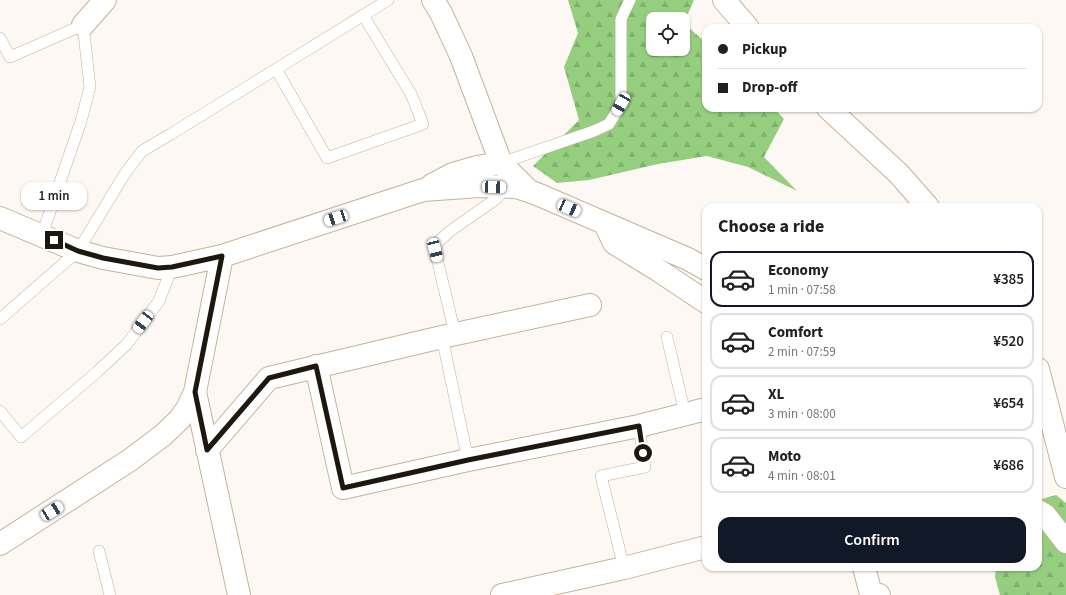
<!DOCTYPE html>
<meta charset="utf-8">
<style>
body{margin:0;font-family:"Source Sans 3",sans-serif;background:#f6f6f6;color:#202124;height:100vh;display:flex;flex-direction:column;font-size:15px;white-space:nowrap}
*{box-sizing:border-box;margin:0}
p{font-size:13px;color:#757577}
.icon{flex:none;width:22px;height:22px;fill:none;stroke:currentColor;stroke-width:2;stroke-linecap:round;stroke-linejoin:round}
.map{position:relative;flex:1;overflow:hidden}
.sheet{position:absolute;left:702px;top:203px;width:340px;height:368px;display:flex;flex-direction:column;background:#fff;border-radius:12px;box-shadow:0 1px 3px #0004}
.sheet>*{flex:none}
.top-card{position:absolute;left:702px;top:24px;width:340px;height:88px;border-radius:12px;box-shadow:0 1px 3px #0004;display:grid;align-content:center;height:88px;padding:0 16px;background:#fff}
.tools{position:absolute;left:646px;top:12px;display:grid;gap:8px}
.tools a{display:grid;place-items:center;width:44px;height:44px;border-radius:8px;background:#fff;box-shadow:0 1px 3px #0004;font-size:20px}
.end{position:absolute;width:18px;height:18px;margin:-9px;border:5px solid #1e170d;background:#fff;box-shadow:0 0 0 2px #fff}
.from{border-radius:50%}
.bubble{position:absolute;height:28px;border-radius:12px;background:#fff;box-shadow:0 1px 3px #0004;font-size:13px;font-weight:600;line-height:28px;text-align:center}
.car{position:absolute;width:12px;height:24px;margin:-12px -6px;border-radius:5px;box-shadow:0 0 3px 1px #0007;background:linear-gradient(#fff 24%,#345 0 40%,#fff 0 76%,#345 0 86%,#fff 0)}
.top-card b{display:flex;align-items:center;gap:14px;height:38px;font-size:15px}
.top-card b+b{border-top:1px solid #e0e0e0}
.top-card i{width:10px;height:10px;background:#202124}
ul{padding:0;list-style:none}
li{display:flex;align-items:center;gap:12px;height:56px;margin:0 8px 6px;padding:0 8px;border:2px solid #e0e0e0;border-radius:12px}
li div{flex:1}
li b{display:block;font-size:15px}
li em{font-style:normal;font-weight:600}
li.active{border-color:#111827}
li>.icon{width:36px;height:36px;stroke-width:1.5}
h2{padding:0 16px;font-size:18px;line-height:48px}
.action{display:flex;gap:8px;margin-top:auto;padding:8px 16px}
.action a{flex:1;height:46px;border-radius:12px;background:#111827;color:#fff;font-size:16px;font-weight:600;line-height:46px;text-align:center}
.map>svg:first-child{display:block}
.forest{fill:url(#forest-firs);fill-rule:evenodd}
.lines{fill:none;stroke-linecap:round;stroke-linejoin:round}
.service-casing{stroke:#c7b297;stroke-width:12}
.minor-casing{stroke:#c7b297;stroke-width:24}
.tertiary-casing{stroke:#c7b297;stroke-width:24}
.service{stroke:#fff;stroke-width:11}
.minor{stroke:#fff;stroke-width:22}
.tertiary{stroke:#fff;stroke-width:22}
.route{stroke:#1e170d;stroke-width:5}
</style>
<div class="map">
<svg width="1066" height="595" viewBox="0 0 1066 595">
<defs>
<pattern id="forest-firs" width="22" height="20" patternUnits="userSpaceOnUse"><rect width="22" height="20" fill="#95ce7f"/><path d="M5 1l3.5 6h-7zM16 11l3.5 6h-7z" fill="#80b06d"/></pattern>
</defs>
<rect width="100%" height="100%" fill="#fdf8f3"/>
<path class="forest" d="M568,0H694L687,16L686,25L706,43V108H774L784,119L764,157L797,191L748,167L707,156L658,164L589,180L557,183L533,166L579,120L564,67L578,33ZM653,19H683V49H653Z
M1056,495L1066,503V595H1000L995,577L996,567H1038V500Z"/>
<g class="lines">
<g class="service-casing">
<path id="service" d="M0,38L10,57L83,25L90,87L81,121L42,235
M276,69L327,158L423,124L411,94L363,15
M501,163L594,131L609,124L621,104V19L630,0
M0,319L78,251L124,175L142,151L171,134L388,0
M455,334L435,250L438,242L450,231L496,199L506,187
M442,337L468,460
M667,337L685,414
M0,411L21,437L97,372L127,344L159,301L172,267
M99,551L110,595
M624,568L601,476L645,467L639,426"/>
</g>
<g class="minor-casing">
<path id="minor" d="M433,0L441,13L461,56L501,163L529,191
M83,25L105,0
M432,185L453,174L477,167L501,163
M0,218L78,251L103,258L158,268L172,267L222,256L423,190L480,186L516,187L529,191L544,197L688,259L706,269
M606,226L614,243L661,272L706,302
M316,366L343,488L468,460L639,426L706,409
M195,392L239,595
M207,450L269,378L442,337L590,305
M1038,511L1045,515L1066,542
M0,544L130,460L162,436L179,420L187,409L195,392L222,256
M864,567L871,594L879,595
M502,595L624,568L706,547"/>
</g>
<g class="tertiary-casing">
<path id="tertiary" d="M724,0L748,28
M828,108L899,174L928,207
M1038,369L1066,477"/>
</g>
<use href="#service" class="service"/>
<use href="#minor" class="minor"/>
<use href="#tertiary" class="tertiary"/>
</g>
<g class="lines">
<path class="route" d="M54,240L78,251L103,258L158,268L172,267L222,256L195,392L207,450L269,378L316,366L343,488L468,460L639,426L643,453"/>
</g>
</svg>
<div class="tools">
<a><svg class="icon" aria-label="locate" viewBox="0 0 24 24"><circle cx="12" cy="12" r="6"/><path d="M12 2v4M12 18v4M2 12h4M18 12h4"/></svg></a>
</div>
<i class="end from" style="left:643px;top:453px"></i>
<i class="end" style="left:54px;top:240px"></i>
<div class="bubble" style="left:21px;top:182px;width:66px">1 min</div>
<i class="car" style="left:621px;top:104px;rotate:210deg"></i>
<i class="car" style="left:494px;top:187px;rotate:92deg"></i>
<i class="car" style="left:569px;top:208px;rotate:114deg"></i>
<i class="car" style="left:336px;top:218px;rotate:252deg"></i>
<i class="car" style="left:435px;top:250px;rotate:166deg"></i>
<i class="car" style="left:143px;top:322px;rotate:217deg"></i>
<i class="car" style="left:52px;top:511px;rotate:58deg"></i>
<div class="top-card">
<b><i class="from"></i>Pickup</b>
<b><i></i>Drop-off</b>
</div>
<section class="sheet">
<h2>Choose a ride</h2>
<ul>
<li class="active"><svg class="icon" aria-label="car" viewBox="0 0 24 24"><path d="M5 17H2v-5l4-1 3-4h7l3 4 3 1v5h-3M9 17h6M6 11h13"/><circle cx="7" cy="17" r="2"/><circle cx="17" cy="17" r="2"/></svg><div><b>Economy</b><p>1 min · 07:58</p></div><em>¥385</em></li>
<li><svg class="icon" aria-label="car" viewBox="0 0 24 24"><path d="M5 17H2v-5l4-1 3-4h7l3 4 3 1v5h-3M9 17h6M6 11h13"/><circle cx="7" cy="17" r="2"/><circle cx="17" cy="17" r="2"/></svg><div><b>Comfort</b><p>2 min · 07:59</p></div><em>¥520</em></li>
<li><svg class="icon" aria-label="car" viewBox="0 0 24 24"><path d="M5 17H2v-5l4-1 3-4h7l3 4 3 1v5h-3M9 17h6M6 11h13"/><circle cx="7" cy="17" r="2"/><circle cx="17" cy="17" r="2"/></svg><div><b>XL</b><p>3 min · 08:00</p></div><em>¥654</em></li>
<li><svg class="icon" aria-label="car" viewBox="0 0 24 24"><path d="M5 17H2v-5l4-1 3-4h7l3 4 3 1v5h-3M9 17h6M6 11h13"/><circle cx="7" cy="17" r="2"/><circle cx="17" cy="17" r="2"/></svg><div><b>Moto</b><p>4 min · 08:01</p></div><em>¥686</em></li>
</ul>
<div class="action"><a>Confirm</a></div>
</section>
</div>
